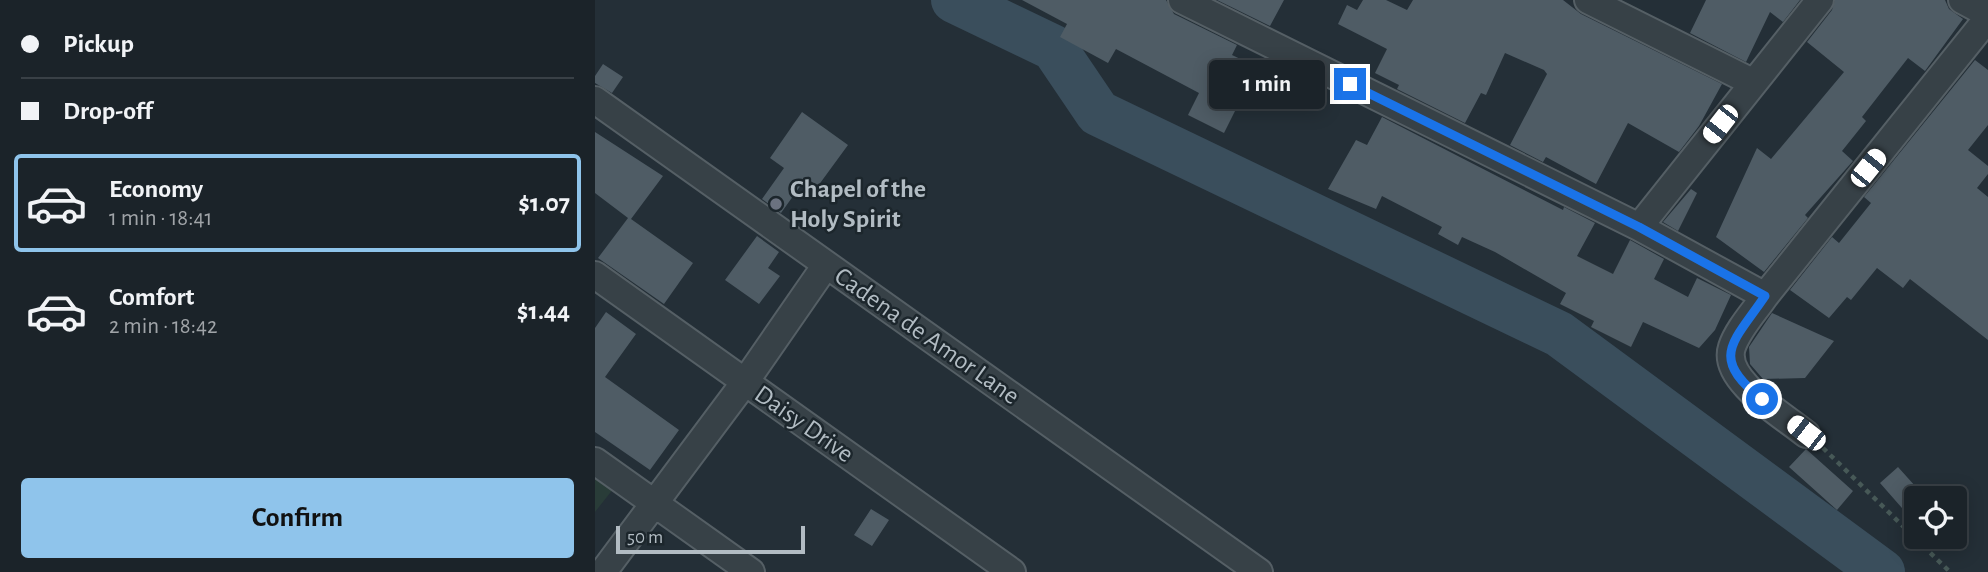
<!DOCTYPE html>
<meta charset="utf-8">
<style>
body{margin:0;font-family:"Alegreya Sans",sans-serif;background:#282f35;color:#f1f3f6;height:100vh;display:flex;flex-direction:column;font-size:26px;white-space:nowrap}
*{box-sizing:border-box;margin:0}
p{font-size:23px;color:#a0a4a8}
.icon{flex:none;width:38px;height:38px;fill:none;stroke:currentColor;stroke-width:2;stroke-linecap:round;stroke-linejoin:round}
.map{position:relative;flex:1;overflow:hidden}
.drawer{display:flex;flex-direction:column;background:#1b2329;width:595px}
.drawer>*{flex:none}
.top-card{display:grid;align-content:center;height:154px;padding:0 21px;background:#1b2329}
.buttons{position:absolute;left:1309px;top:486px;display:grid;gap:14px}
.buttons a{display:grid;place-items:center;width:63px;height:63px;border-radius:7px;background:#1b2329;box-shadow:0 4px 18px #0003,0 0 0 2px #394046;font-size:35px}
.scale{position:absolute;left:21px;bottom:18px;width:189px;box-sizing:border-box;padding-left:7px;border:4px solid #b2bcc3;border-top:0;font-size:19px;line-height:24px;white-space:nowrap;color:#b2bcc3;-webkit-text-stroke:5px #1c262c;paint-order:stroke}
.end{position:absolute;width:32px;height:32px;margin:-16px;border:9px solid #1a73e8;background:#fff;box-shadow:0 0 0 4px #fff}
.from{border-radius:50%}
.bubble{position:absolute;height:49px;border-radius:7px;background:#1b2329;box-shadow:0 4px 18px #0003,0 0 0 2px #394046;font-size:23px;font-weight:700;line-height:49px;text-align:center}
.car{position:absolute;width:21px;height:42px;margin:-21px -10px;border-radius:9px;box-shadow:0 0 5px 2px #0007;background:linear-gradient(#fff 24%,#345 0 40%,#fff 0 76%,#345 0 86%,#fff 0)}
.top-card b{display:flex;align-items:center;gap:24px;height:66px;font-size:26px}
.top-card b+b{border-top:2px solid #394046}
.top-card i{width:18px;height:18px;background:#f1f3f6}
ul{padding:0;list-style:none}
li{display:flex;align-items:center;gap:21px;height:98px;margin:0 14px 10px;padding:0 7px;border:4px solid transparent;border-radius:7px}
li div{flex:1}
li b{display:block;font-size:26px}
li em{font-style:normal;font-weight:700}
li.current{border-color:#8fc4eb}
li>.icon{width:63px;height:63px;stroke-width:1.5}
.cta{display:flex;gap:14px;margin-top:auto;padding:14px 21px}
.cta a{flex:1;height:80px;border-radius:7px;background:#8fc4eb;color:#111;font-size:28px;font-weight:700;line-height:80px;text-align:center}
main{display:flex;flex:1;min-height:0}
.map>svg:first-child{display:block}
.green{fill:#293c38}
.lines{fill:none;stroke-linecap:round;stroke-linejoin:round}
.river{stroke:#3a4e5c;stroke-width:46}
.building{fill:#4f5c65}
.minor-casing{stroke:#555f65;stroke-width:30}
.path{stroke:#475957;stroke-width:4.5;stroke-dasharray:5 5;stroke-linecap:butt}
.minor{stroke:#374147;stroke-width:26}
.route{stroke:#1a73e8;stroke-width:9}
.worship-dot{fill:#6b7280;stroke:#1c262c;stroke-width:2.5}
.labels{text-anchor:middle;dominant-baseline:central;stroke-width:5;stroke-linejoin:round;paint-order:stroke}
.poi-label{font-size:26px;font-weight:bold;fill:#b2bcc3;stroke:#1c262c;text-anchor:start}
.street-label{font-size:26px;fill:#b2bcc3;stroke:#1c262c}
</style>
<main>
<section class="drawer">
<div class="top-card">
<b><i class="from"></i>Pickup</b>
<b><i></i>Drop-off</b>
</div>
<ul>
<li class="current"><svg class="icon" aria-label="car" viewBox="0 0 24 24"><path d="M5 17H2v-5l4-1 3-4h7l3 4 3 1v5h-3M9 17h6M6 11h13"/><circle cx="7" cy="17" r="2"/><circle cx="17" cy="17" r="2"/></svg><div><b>Economy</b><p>1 min · 18:41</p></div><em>$1.07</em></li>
<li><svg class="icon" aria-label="car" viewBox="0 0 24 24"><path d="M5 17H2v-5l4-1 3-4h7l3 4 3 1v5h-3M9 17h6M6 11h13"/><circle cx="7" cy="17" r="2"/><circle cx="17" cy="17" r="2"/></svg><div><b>Comfort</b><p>2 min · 18:42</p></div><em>$1.44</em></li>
</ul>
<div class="cta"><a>Confirm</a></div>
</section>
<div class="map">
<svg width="1393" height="572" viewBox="0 0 1393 572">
<rect width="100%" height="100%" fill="#242f37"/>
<path class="green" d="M0,474L19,488L0,512Z"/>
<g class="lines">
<path class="river" d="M359,0L459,48L503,113L964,334L1287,572"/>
</g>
<path class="building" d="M427,0H571L579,14L642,45L637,55L662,67L629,133L593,115L604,93L521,49L513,63L465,37L472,24Z
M622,0H689L675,26Z
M768,0H791L812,10L818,0H968L986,14L1127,84L1104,126L1084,152L1033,123L1001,184L951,157L948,162L915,145L952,74L949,70L910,53L891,95L886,93L870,123L802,89L804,85L780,73L792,49L743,24L752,5L762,10Z
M1111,0H1205L1188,22L1175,12L1151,62L1095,33Z
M1240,0H1350L1354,9L1368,19L1330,71L1313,58L1267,117L1271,121L1247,151L1258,161L1210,215L1213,218L1169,272L1121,237L1162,148L1176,159L1249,72L1212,42L1237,10Z
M1380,60L1393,70V125L1373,150L1393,166V174L1382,188L1393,197V340L1315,279L1308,288L1282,268L1256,300L1252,297L1234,318L1195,290L1237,237L1244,243L1276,203L1269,197Z
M8,64L28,77L17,93L0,83V76Z
M207,112L253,145L223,186L211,178L186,213L167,199L189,168L175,158Z
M787,117L968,210L969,207L1000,223L982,256L1018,274L1035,240L1069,259L1059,279L1093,297L1102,278L1136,295L1120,330L1104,348L1048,322L1036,347L996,327L999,321L965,304L971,293L900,252L867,237L863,245L843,234L847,227L787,196L781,209L733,189L761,140L772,145Z
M0,132L68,176L36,219L98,263L69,304L3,258L33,218L0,193Z
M1096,189L1102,193L1083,231L1068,222Z
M162,236L184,252L173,268L185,276L164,304L130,280Z
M11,312L41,334L10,377L84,430L55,470L0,432V328Z
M1177,313L1239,341L1210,378L1168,379L1155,364L1154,347Z
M1211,449L1258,491L1242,510L1194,467Z
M1303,467L1321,487V524L1285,483Z
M276,509L294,520L277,546L259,535Z"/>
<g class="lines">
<g class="minor-casing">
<path id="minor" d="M587,0L1044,227L1170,296
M993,0L1157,82
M1367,0L1393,14
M0,100L664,572
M1044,227L1225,0
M0,275L417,572
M1211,434C1188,415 1126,380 1137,347C1143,329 1160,311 1170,296L1393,18
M0,461L156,572
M8,572L150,382L231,265"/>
</g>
<path class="path" d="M1228,448L1355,572"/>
<use href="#minor" class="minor"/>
</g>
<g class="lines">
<path class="route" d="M755,84L1044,227L1170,296C1139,342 1113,357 1167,399"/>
</g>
<circle class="worship-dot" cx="181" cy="204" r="7"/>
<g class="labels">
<g class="poi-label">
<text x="195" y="189">Chapel of the<tspan x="195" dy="30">Holy Spirit</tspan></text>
</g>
<g class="street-label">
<text transform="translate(332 336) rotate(35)">Cadena de Amor Lane</text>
<text transform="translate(209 424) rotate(35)">Daisy Drive</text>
</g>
</g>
</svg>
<div class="buttons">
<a><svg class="icon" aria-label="locate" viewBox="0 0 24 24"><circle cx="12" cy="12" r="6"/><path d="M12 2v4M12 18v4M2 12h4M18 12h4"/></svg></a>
</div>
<div class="scale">50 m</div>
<i class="end from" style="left:1167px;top:399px"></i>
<i class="end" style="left:755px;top:84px"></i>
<div class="bubble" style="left:614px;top:60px;width:116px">1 min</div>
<i class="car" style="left:1125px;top:124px;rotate:218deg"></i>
<i class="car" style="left:1273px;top:168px;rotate:39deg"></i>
<i class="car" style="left:1211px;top:433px;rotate:308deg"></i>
</div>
</main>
